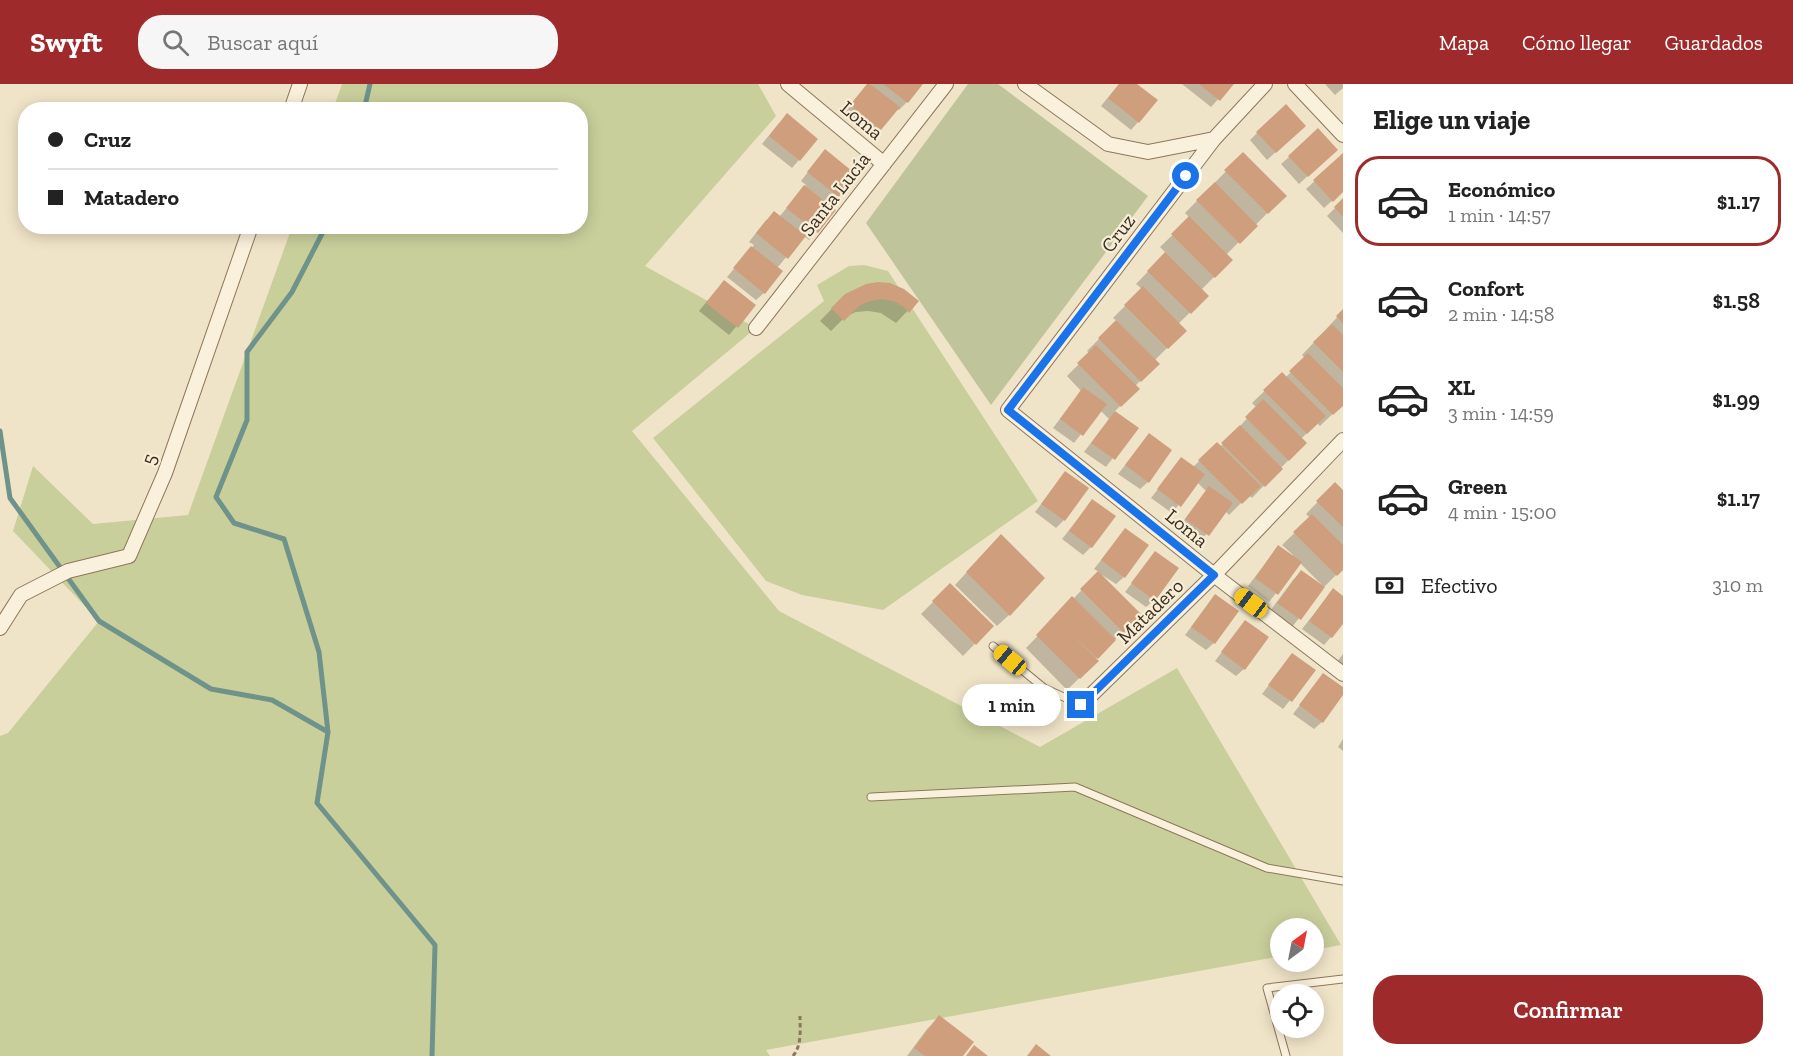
<!DOCTYPE html>
<html lang="es">
<meta charset="utf-8">
<style>
body{margin:0;font-family:"Zilla Slab",serif;background:#f6f6f6;color:#222;height:100vh;display:flex;flex-direction:column;font-size:22px;white-space:nowrap}
*{box-sizing:border-box;margin:0}
p{font-size:20px;color:#767676}
.icon{flex:none;width:33px;height:33px;fill:none;stroke:currentColor;stroke-width:2;stroke-linecap:round;stroke-linejoin:round}
.map{position:relative;flex:1;overflow:hidden}
.details{display:flex;flex-direction:column;background:#fff;width:450px}
.details>*{flex:none}
.hud{position:absolute;left:18px;top:18px;width:570px;height:132px;border-radius:24px;box-shadow:0 3px 15px #0003;display:grid;align-content:center;height:132px;padding:0 30px;background:#fff}
.needle{width:39px;rotate:32deg}
.buttons{position:absolute;left:1270px;top:834px;display:grid;gap:12px}
.buttons a{display:grid;place-items:center;width:54px;height:54px;border-radius:50%;background:#fff;box-shadow:0 3px 15px #0003;font-size:30px}
.end{position:absolute;width:27px;height:27px;margin:-14px;border:8px solid #1a73e8;background:#fff;box-shadow:0 0 0 3px #fff}
.from{border-radius:50%}
.bubble{position:absolute;height:42px;border-radius:21px;background:#fff;box-shadow:0 3px 15px #0003;font-size:20px;font-weight:600;line-height:42px;text-align:center}
.car{position:absolute;width:18px;height:36px;margin:-18px -9px;border-radius:8px;box-shadow:0 0 4px 2px #0007;background:linear-gradient(#f5c518 24%,#345 0 40%,#f5c518 0 76%,#345 0 86%,#f5c518 0)}
.hud b{display:flex;align-items:center;gap:21px;height:57px;font-size:22px}
.hud b+b{border-top:2px solid #e0e0e0}
.hud i{width:15px;height:15px;background:#222}
ul{padding:0;list-style:none}
li{display:flex;align-items:center;gap:18px;height:90px;margin:0 12px 9px;padding:0 18px;border:3px solid transparent;border-radius:24px}
li div{flex:1}
li b{display:block;font-size:22px}
li em{font-style:normal;font-weight:600}
li.on{border-color:#9e2a2b}
li>.icon{width:54px;height:54px;stroke-width:1.5}
h2{padding:0 30px;font-size:27px;line-height:72px}
.pay{display:flex;align-items:center;gap:15px;height:66px;padding:0 30px;font-size:22px}
.pay p{margin-inline-start:auto}
.action{display:flex;gap:12px;margin-top:auto;padding:12px 30px}
.action a{flex:1;height:69px;border-radius:24px;background:#9e2a2b;color:#fff;font-size:24px;font-weight:600;line-height:69px;text-align:center}
header{display:flex;align-items:center;gap:36px;box-sizing:border-box;height:84px;padding:0 30px;background:#9e2a2b;color:#fff}
header strong{font-size:28px}
nav{display:flex;gap:33px;margin-inline-start:auto;font-size:21px}
.search{width:420px;height:54px;background:#f6f6f6;display:flex;align-items:center;gap:15px;box-sizing:border-box;padding:0 21px;border-radius:24px;color:#767676;font-size:22px}
main{display:flex;flex:1;min-height:0}
.map>svg:first-child{display:block}
.green{fill:#c9cf9b}
.cemetery{fill:#bfc49a}
.shadow{fill:#0003}
.lines{fill:none;stroke-linecap:round;stroke-linejoin:round}
.stream{stroke:#6f938a;stroke-width:5}
.building{fill:#cf9f7d}
.service-casing{stroke:#8d765c;stroke-width:9}
.minor-casing{stroke:#8d765c;stroke-width:16}
.path{stroke:#8d765c;stroke-width:3;stroke-dasharray:4.5 3;stroke-linecap:butt}
.service{stroke:#faf1dc;stroke-width:7}
.minor{stroke:#faf1dc;stroke-width:14}
.route{stroke:#1a73e8;stroke-width:8}
.labels{text-anchor:middle;dominant-baseline:central;stroke-width:4.5;stroke-linejoin:round;paint-order:stroke}
.street-label{font-size:20px;fill:#3d2e20;stroke:#f7eed8}
</style>
<header>
<strong>Swyft</strong>
<div class="search"><svg class="icon" aria-label="search" viewBox="0 0 24 24"><circle cx="10" cy="10" r="6"/><path d="M15 15l6 6"/></svg>Buscar aquí</div>
<nav><a>Mapa</a><a>Cómo llegar</a><a>Guardados</a></nav>
</header>
<main>
<div class="map">
<svg width="1343" height="972" viewBox="0 0 1343 972">
<rect width="100%" height="100%" fill="#f0e4c8"/>
<path class="green" d="M342,0H758L776,32L645,182L756,244L632,347L779,527L1040,663L1177,584L1341,861L1314,866V844H1281V872L766,966L770,972H0V652L8,649L99,537L13,447L33,382L93,440L188,431L292,143L580,142V26L333,25Z
M864,181L888,187L1038,417L883,526L802,511L766,497L653,354L824,217L817,201L849,182Z"/>
<path class="cemetery" d="M968,0H998L1148,112L991,321L866,139Z"/>
<path class="shadow" d="M868,0L870,2L871,0H921L907,18L899,26L897,25L873,53L843,29Z
M1119,0H1135L1138,38L1131,46L1101,22Z
M1182,0H1232L1211,23Z
M1325,0H1343V4L1335,11Z
M779,39L799,76L792,84L762,60Z
M1257,49L1296,50L1267,76L1250,56Z
M1243,70L1284,112L1226,171L1231,176L1201,206L1207,212L1178,240L1184,247L1155,276L1158,280L1135,302L1138,305L1114,328L1136,344L1106,383L1084,368L1109,335L1100,326L1074,359L1053,344L1081,307L1067,292L1090,269L1087,267L1117,237L1113,234L1142,205L1136,200L1166,169L1160,163L1190,134L1185,129Z
M1343,71V107L1324,124L1306,105Z
M1289,73H1328L1299,100L1281,80Z
M818,75L855,91L828,122L817,148L809,156L804,152L777,184L764,209L756,216L727,193L754,161L749,158L766,136L779,133L806,101L801,97Z
M1343,116V149L1327,132Z
M716,206L754,222L729,251L699,227Z
M845,211L917,217L896,239L881,229L868,227L856,228L845,233L831,247L820,237Z
M1343,227V320L1320,342L1317,339L1301,355L1305,359L1252,414L1249,411L1229,431L1225,427L1200,458L1179,443L1206,407L1197,398L1172,429L1151,414L1181,375L1193,383L1217,360L1220,363L1257,324L1252,319L1282,290L1285,294L1305,274L1302,271Z
M1149,351L1148,398L1140,405L1118,390Z
M1065,389L1064,436L1056,444L1035,428Z
M1335,400L1343,409V484L1324,503L1292,543L1270,527L1293,496L1301,488L1323,502L1300,479L1269,518L1248,502L1278,463L1292,473L1293,471L1282,461L1310,434L1306,430Z
M1092,417L1091,463L1083,471L1062,455Z
M1125,446L1124,493L1116,500L1102,491L1101,492L1140,531L1095,575L1097,577L1067,606L1026,564L1099,488L1094,485Z
M989,464L1009,531L997,542L955,501Z
M1155,469L1154,516L1146,523L1125,508Z
M950,501L992,542L963,572L921,530Z
M1333,506L1331,553L1324,561L1302,545Z
M1215,512L1214,559L1206,566L1185,551Z
M1245,538L1244,585L1236,592L1215,577Z
M1343,570V583L1337,578Z
M1292,571L1314,586L1283,625L1262,610Z
M1323,591L1322,638L1314,645L1293,630Z
M1343,655V667L1338,663Z
M939,933L961,972H907L927,945Z"/>
<g class="lines">
<path class="stream" d="M364,26L370,0
M326,142L292,208L247,268V336L216,413L234,439L284,455L319,568L328,648L317,719L435,861L432,972
M0,347L10,414L99,537L211,605L272,616L328,648"/>
</g>
<path class="building" d="M867,0H870L900,23L881,46L850,21Z
M883,0H923L908,19Z
M1119,0H1137L1158,16L1139,39L1108,14Z
M1199,0H1234L1220,17Z
M1286,20L1306,42L1276,69L1256,48Z
M787,29L818,55L800,77L769,52Z
M1318,44L1338,66L1308,93L1288,72Z
M825,65L857,91L839,113L807,88Z
M1243,68L1287,112L1268,130L1224,86Z
M1343,69V108L1333,118L1313,96Z
M1215,98L1258,142L1240,160L1196,116Z
M804,101L836,126L818,149L786,124Z
M1343,114V133L1334,123Z
M774,127L806,152L788,175L756,149Z
M1189,132L1233,176L1215,194L1171,150Z
M751,162L783,187L765,210L733,184Z
M1165,168L1209,212L1191,230L1147,187Z
M724,196L756,221L738,244L706,219Z
M878,198L890,199L904,205L919,217L909,229L904,223L893,217L881,215L870,217L859,222L844,237L831,224L845,210L866,200Z
M1143,202L1187,247L1168,265L1124,221Z
M1343,225V240L1336,232Z
M1116,236L1160,280L1141,298L1098,254Z
M1332,240L1343,251V288L1313,258Z
M1096,261L1140,305L1121,323L1077,279Z
M1308,269L1343,304V322L1333,331L1289,287Z
M1282,288L1326,332L1307,350L1263,306Z
M1083,303L1107,320L1083,352L1060,335Z
M1263,315L1307,359L1289,377L1245,333Z
M1115,327L1139,344L1115,376L1091,359Z
M1240,341L1283,385L1265,403L1221,359Z
M1149,349L1172,366L1149,399L1125,381Z
M1217,358L1261,402L1242,420L1198,376Z
M1181,373L1205,390L1181,423L1157,405Z
M1065,387L1089,404L1065,437L1041,420Z
M1335,398L1343,406V443L1316,417Z
M1209,402L1233,419L1209,452L1185,435Z
M1092,415L1116,432L1092,464L1069,447Z
M1312,430L1343,461V486L1337,492L1293,448Z
M1125,444L1149,461L1125,494L1101,476Z
M1001,450L1045,494L1010,532L966,488Z
M1278,461L1302,478L1278,511L1255,494Z
M1155,467L1179,484L1155,517L1131,499Z
M1301,486L1325,503L1301,536L1277,519Z
M1098,487L1142,531L1124,549L1080,505Z
M950,499L994,542L976,561L932,517Z
M1333,504L1343,512V540L1332,554L1309,537Z
M1215,510L1239,527L1215,560L1191,543Z
M1072,512L1116,556L1098,575L1064,543L1099,577L1080,595L1036,551Z
M1245,536L1269,553L1245,586L1221,568Z
M1292,569L1316,586L1292,618L1268,601Z
M1323,589L1343,603V611L1323,639L1299,621Z
M939,931L974,958L963,972H925L914,964Z
M1036,960L1051,972H1027Z
M974,961L988,972H966Z"/>
<g class="lines">
<g class="service-casing">
<path id="service" d="M993,562L1044,604L1081,621
M871,713L1075,703L1267,784L1343,797
M1286,972L1267,904L1343,895"/>
</g>
<g class="minor-casing">
<path id="minor" d="M788,0L884,80
M1025,0L1108,60L1148,68L1214,55
M1265,0L1214,55L1008,326L1214,491L1343,590
M1295,0L1343,51
M291,26L300,0
M756,244L946,0
M0,544L21,511L68,487L129,472L165,389L251,142
M1081,621L1214,491L1343,356"/>
</g>
<path class="path" d="M793,972C802,961 800,946 800,932"/>
<use href="#service" class="service"/>
<use href="#minor" class="minor"/>
</g>
<g class="lines">
<path class="route" d="M1081,621L1214,491L1008,326L1186,92"/>
</g>
<g class="labels">
<g class="street-label">
<text transform="translate(862 36) rotate(40)">Loma</text>
<text transform="translate(835 110) rotate(-52)">Santa Lucía</text>
<text transform="translate(1118 149) rotate(-53)">Cruz</text>
<text transform="translate(149 375) rotate(-70)">5</text>
<text transform="translate(1187 444) rotate(39)">Loma</text>
<text transform="translate(1150 527) rotate(-44)">Matadero</text>
</g>
</g>
</svg>
<div class="buttons">
<a><svg class="needle" viewBox="-14 -14 28 28"><path d="M0-13l5 13h-10z" fill="#e53935"/><path d="M0 13l5-13h-10z" fill="#767676"/></svg></a>
<a><svg class="icon" aria-label="locate" viewBox="0 0 24 24"><circle cx="12" cy="12" r="6"/><path d="M12 2v4M12 18v4M2 12h4M18 12h4"/></svg></a>
</div>
<i class="end from" style="left:1186px;top:92px"></i>
<i class="end" style="left:1081px;top:621px"></i>
<div class="bubble" style="left:962px;top:600px;width:99px">1 min</div>
<i class="car" style="left:1251px;top:519px;rotate:307deg"></i>
<i class="car" style="left:1010px;top:576px;rotate:310deg"></i>
<div class="hud">
<b><i class="from"></i>Cruz</b>
<b><i></i>Matadero</b>
</div>
</div>
<section class="details">
<h2>Elige un viaje</h2>
<ul>
<li class="on"><svg class="icon" aria-label="car" viewBox="0 0 24 24"><path d="M5 17H2v-5l4-1 3-4h7l3 4 3 1v5h-3M9 17h6M6 11h13"/><circle cx="7" cy="17" r="2"/><circle cx="17" cy="17" r="2"/></svg><div><b>Económico</b><p>1 min · 14:57</p></div><em>$1.17</em></li>
<li><svg class="icon" aria-label="car" viewBox="0 0 24 24"><path d="M5 17H2v-5l4-1 3-4h7l3 4 3 1v5h-3M9 17h6M6 11h13"/><circle cx="7" cy="17" r="2"/><circle cx="17" cy="17" r="2"/></svg><div><b>Confort</b><p>2 min · 14:58</p></div><em>$1.58</em></li>
<li><svg class="icon" aria-label="car" viewBox="0 0 24 24"><path d="M5 17H2v-5l4-1 3-4h7l3 4 3 1v5h-3M9 17h6M6 11h13"/><circle cx="7" cy="17" r="2"/><circle cx="17" cy="17" r="2"/></svg><div><b>XL</b><p>3 min · 14:59</p></div><em>$1.99</em></li>
<li><svg class="icon" aria-label="car" viewBox="0 0 24 24"><path d="M5 17H2v-5l4-1 3-4h7l3 4 3 1v5h-3M9 17h6M6 11h13"/><circle cx="7" cy="17" r="2"/><circle cx="17" cy="17" r="2"/></svg><div><b>Green</b><p>4 min · 15:00</p></div><em>$1.17</em></li>
</ul>
<div class="pay"><svg class="icon" aria-label="cash" viewBox="0 0 24 24"><path d="M3 7h18v10H3z"/><circle cx="12" cy="12" r="2"/></svg>Efectivo<p>310 m</p></div>
<div class="action"><a>Confirmar</a></div>
</section>
</main>
